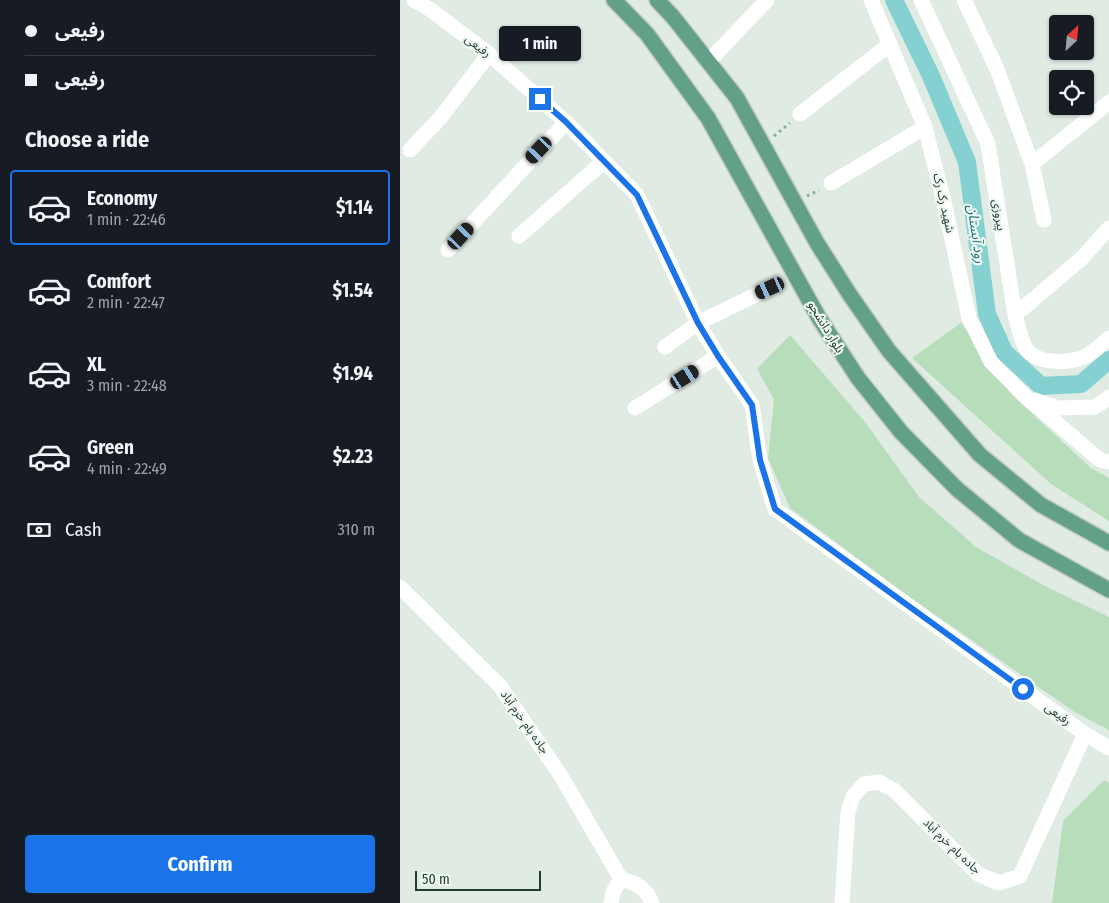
<!DOCTYPE html>
<meta charset="utf-8">
<style>
body{margin:0;font-family:"Fira Sans Condensed","Noto Sans Arabic",sans-serif;background:#242831;color:#f1f3f6;height:100vh;display:flex;flex-direction:column;font-size:19px;white-space:nowrap}
*{box-sizing:border-box;margin:0}
p{font-size:16px;color:#9ea1a6}
.icon{flex:none;width:28px;height:28px;fill:none;stroke:currentColor;stroke-width:2;stroke-linecap:round;stroke-linejoin:round}
.map{position:relative;flex:1;overflow:hidden}
.sheet{display:flex;flex-direction:column;background:#171b24;width:400px}
.sheet>*{flex:none}
.top-card{display:grid;align-content:center;height:110px;padding:0 25px;background:#171b24}
.needle{width:32px;rotate:26deg}
.controls{position:absolute;left:649px;top:15px;display:grid;gap:10px}
.controls a{display:grid;place-items:center;width:45px;height:45px;border-radius:5px;background:#171b24;box-shadow:0 1px 4px #0004;font-size:25px}
.scale{position:absolute;left:15px;bottom:12px;width:126px;box-sizing:border-box;padding-left:5px;border:2px solid #203b2f;border-top:0;font-size:14px;line-height:18px;white-space:nowrap;color:#203b2f;-webkit-text-stroke:4px #eff7f2;paint-order:stroke}
.end{position:absolute;width:22px;height:22px;margin:-11px;border:6px solid #1a73e8;background:#fff;box-shadow:0 0 0 2px #fff}
.from{border-radius:50%}
.bubble{position:absolute;height:35px;border-radius:5px;background:#171b24;box-shadow:0 1px 4px #0004;font-size:16px;font-weight:700;line-height:35px;text-align:center}
.car{position:absolute;width:15px;height:30px;margin:-15px -8px;border-radius:6px;box-shadow:0 0 4px 1px #0007;background:linear-gradient(#222 24%,#8ab4d8 0 40%,#222 0 76%,#8ab4d8 0 86%,#222 0)}
.top-card b{display:flex;align-items:center;gap:18px;height:48px;font-size:19px}
.top-card b+b{border-top:1px solid #363941}
.top-card i{width:12px;height:12px;background:#f1f3f6}
ul{padding:0;list-style:none}
li{display:flex;align-items:center;gap:15px;height:75px;margin:0 10px 8px;padding:0 15px;border:2px solid transparent;border-radius:5px}
li div{flex:1}
li b{display:block;font-size:19px}
li em{font-style:normal;font-weight:700}
li.active{border-color:#1a73e8}
li>.icon{width:45px;height:45px;stroke-width:1.5}
h2{padding:0 25px;font-size:22px;line-height:60px}
.pay{display:flex;align-items:center;gap:12px;height:55px;padding:0 25px;font-size:19px}
.pay p{margin-inline-start:auto}
.button{display:flex;gap:10px;margin-top:auto;padding:10px 25px}
.button a{flex:1;height:58px;border-radius:5px;background:#1a73e8;color:#fff;font-size:20px;font-weight:700;line-height:58px;text-align:center}
main{display:flex;flex:1;min-height:0}
.map>svg:first-child{display:block}
.green{fill:#b7ddbb}
.lines{fill:none;stroke-linecap:round;stroke-linejoin:round}
.canal{stroke:#85d1d1;stroke-width:18}
.major-casing{stroke:#c1c8c5;stroke-width:18}
.path{stroke:#7eaf98;stroke-width:3;stroke-dasharray:2.5 4;stroke-linecap:butt}
.minor{stroke:#fff;stroke-width:15}
.major{stroke:#62a187;stroke-width:15}
.route{stroke:#1a73e8;stroke-width:6}
.labels{text-anchor:middle;dominant-baseline:central;stroke-width:4.5;stroke-linejoin:round;paint-order:stroke}
.street-label{font-size:12px;fill:#203b2f;stroke:#eff7f2}
.water-label{font-size:14px;font-style:italic;fill:#197677;stroke:#eff7f2}
</style>
<main>
<section class="sheet">
<div class="top-card">
<b><i class="from"></i>رفیعی</b>
<b><i></i>رفیعی</b>
</div>
<h2>Choose a ride</h2>
<ul>
<li class="active"><svg class="icon" aria-label="car" viewBox="0 0 24 24"><path d="M5 17H2v-5l4-1 3-4h7l3 4 3 1v5h-3M9 17h6M6 11h13"/><circle cx="7" cy="17" r="2"/><circle cx="17" cy="17" r="2"/></svg><div><b>Economy</b><p>1 min · 22:46</p></div><em>$1.14</em></li>
<li><svg class="icon" aria-label="car" viewBox="0 0 24 24"><path d="M5 17H2v-5l4-1 3-4h7l3 4 3 1v5h-3M9 17h6M6 11h13"/><circle cx="7" cy="17" r="2"/><circle cx="17" cy="17" r="2"/></svg><div><b>Comfort</b><p>2 min · 22:47</p></div><em>$1.54</em></li>
<li><svg class="icon" aria-label="car" viewBox="0 0 24 24"><path d="M5 17H2v-5l4-1 3-4h7l3 4 3 1v5h-3M9 17h6M6 11h13"/><circle cx="7" cy="17" r="2"/><circle cx="17" cy="17" r="2"/></svg><div><b>XL</b><p>3 min · 22:48</p></div><em>$1.94</em></li>
<li><svg class="icon" aria-label="car" viewBox="0 0 24 24"><path d="M5 17H2v-5l4-1 3-4h7l3 4 3 1v5h-3M9 17h6M6 11h13"/><circle cx="7" cy="17" r="2"/><circle cx="17" cy="17" r="2"/></svg><div><b>Green</b><p>4 min · 22:49</p></div><em>$2.23</em></li>
</ul>
<div class="pay"><svg class="icon" aria-label="cash" viewBox="0 0 24 24"><path d="M3 7h18v10H3z"/><circle cx="12" cy="12" r="2"/></svg>Cash<p>310 m</p></div>
<div class="button"><a>Confirm</a></div>
</section>
<div class="map">
<svg width="709" height="903" viewBox="0 0 709 903">
<rect width="100%" height="100%" fill="#dfebe3"/>
<path class="green" d="M561,323L611,394L691,468L709,478V521L651,484L512,358Z
M390,335L465,422L519,497L576,547L645,586L709,617V730L673,711L507,595L390,508L368,458L374,399L357,369Z
M704,780L709,783V903H652L663,821Z"/>
<g class="lines">
<path class="canal" d="M494,0L531,76L567,162L587,314L604,352L641,386L681,384L709,360"/>
<g class="major-casing">
<path id="major" d="M214,0L247,34L308,118L419,318L458,378L501,432L557,489L619,540L709,590
M257,0L273,17L337,98L417,243L450,295L489,351L580,455L641,505L709,543"/>
</g>
<path class="path" d="M374,136L390,123
M407,196L419,190"/>
<path class="minor" d="M14,0L31,10L89,54L166,122L237,195L298,323L318,356L352,405L360,460L375,509L685,734L709,748
M471,0L525,127L544,202L569,318L591,362L626,397L700,460L709,462
M521,0L588,144L615,315C618,325 622,348 631,354C645,364 669,363 684,357C693,353 701,344 709,338
M564,0L597,69L632,164L644,220
M309,61L367,0
M400,114L490,44
M10,150L41,117L89,54
M632,164L709,102
M431,183L525,127
M119,236L203,162
M48,250L166,122
M615,315L681,259L709,228
M265,347L298,323L370,288
M635,400L658,408L695,407L709,397
M235,408L318,356
M0,587L100,686L161,776L221,879C236,883 246,888 252,903
M211,903L213,892L221,879
M442,903L448,812L453,796L464,784L479,782L494,790L578,874L599,883L620,876L685,734"/>
<use href="#major" class="major"/>
</g>
<g class="lines">
<path class="route" d="M140,99L166,122L237,195L298,323L318,356L352,405L360,460L375,509L623,689"/>
</g>
<g class="labels">
<g class="street-label">
<text transform="translate(78 46) rotate(38)">رفیعی</text>
<text transform="translate(544 203) rotate(77)">شهید رک رک</text>
<text transform="translate(599 215) rotate(81)">پیروزی</text>
<text transform="translate(426 327) rotate(59)">بلوار دانشجو</text>
<text transform="translate(658 714) rotate(36)">رفیعی</text>
<text transform="translate(125 722) rotate(55)">جاده بام خرم آباد</text>
<text transform="translate(552 846) rotate(44)">جاده بام خرم آباد</text>
</g>
<g class="water-label">
<text transform="translate(576 234) rotate(82)">رود آبستان</text>
</g>
</g>
</svg>
<div class="controls">
<a><svg class="needle" viewBox="-14 -14 28 28"><path d="M0-13l5 13h-10z" fill="#e53935"/><path d="M0 13l5-13h-10z" fill="#9ea1a6"/></svg></a>
<a><svg class="icon" aria-label="locate" viewBox="0 0 24 24"><circle cx="12" cy="12" r="6"/><path d="M12 2v4M12 18v4M2 12h4M18 12h4"/></svg></a>
</div>
<div class="scale">50 m</div>
<i class="end from" style="left:623px;top:689px"></i>
<i class="end" style="left:140px;top:99px"></i>
<div class="bubble" style="left:99px;top:26px;width:82px">1 min</div>
<i class="car" style="left:139px;top:150px;rotate:223deg"></i>
<i class="car" style="left:61px;top:236px;rotate:43deg"></i>
<i class="car" style="left:370px;top:288px;rotate:245deg"></i>
<i class="car" style="left:285px;top:377px;rotate:58deg"></i>
</div>
</main>
